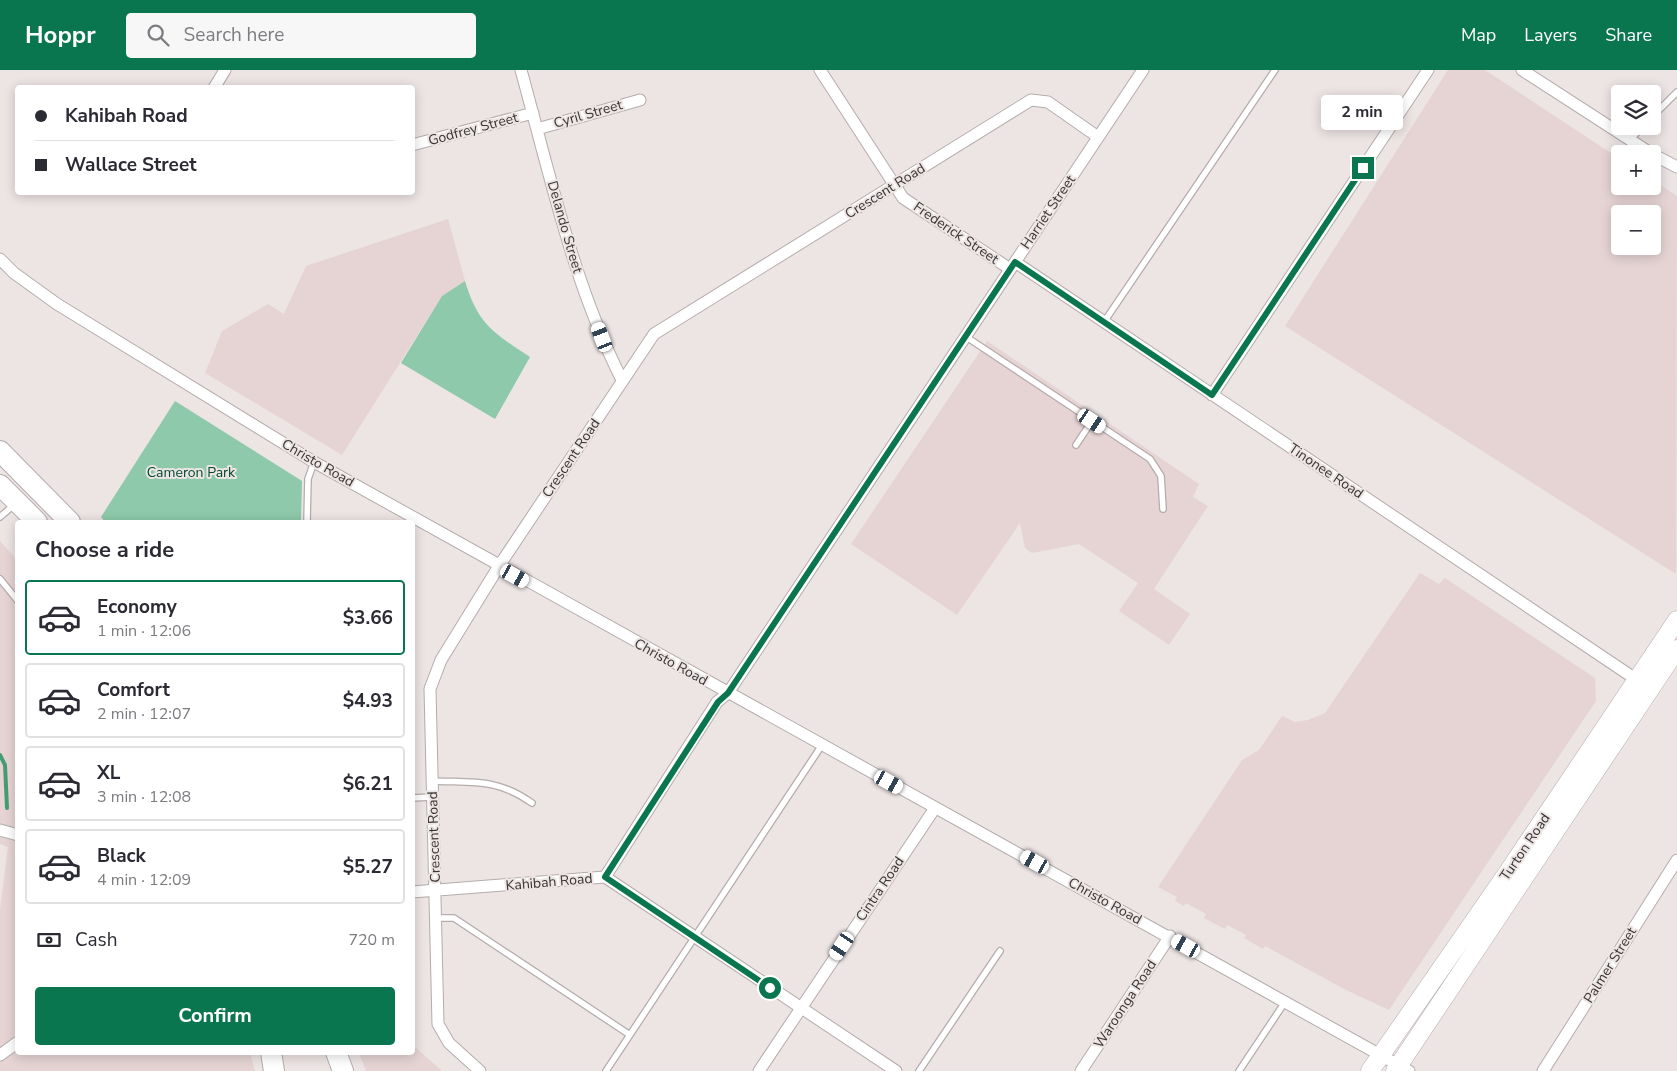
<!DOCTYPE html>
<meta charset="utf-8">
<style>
body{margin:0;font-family:"Nunito Sans",sans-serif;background:#f7f7f7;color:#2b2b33;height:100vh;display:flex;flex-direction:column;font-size:19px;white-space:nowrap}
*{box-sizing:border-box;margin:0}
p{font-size:16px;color:#7c7c81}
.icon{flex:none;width:28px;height:28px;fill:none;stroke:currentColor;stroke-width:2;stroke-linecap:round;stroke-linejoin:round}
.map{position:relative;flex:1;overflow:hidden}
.sheet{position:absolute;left:15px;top:450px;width:400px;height:535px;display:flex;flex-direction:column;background:#fff;border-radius:5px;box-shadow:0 2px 12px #0003}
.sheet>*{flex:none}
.hud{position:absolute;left:15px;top:15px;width:400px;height:110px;border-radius:5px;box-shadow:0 2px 12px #0003;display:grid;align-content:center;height:110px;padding:0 20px;background:#fff}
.buttons{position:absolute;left:1611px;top:15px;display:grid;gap:10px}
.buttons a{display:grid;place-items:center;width:50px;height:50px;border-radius:5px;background:#fff;box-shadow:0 2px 12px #0003;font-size:25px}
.end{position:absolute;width:22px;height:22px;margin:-11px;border:6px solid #097650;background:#fff;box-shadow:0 0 0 2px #fff}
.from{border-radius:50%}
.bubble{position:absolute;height:35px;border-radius:5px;background:#fff;box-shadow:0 2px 12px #0003;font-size:16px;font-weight:700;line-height:35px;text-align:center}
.car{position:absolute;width:15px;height:30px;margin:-15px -8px;border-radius:6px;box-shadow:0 0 4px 1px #0007;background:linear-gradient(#fff 24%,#345 0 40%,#fff 0 76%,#345 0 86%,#fff 0)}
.hud b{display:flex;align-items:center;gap:18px;height:48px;font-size:19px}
.hud b+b{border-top:1px solid #e1e1e2}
.hud i{width:12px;height:12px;background:#2b2b33}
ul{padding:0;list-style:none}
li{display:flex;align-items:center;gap:15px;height:75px;margin:0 10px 8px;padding:0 10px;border:2px solid #e1e1e2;border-radius:5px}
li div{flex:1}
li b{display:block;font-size:19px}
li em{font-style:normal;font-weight:700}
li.on{border-color:#097650}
li>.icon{width:45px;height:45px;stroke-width:1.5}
h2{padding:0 20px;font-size:22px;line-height:60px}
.pay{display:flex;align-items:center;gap:12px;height:55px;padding:0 20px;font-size:19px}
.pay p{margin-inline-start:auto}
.action{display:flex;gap:10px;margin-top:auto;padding:10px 20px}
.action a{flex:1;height:58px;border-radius:5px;background:#097650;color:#fff;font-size:20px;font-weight:700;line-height:58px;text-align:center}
header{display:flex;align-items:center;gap:30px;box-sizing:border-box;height:70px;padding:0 25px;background:#097650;color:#fff}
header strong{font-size:24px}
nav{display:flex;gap:28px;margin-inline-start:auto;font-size:18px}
.search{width:350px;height:45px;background:#f7f7f7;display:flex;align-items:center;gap:12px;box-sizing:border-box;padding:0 18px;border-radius:5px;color:#7c7c81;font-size:19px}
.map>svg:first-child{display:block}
.built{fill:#e6d4d4;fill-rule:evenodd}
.green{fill:#8dc9aa}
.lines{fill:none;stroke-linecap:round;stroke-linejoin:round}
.stream{stroke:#479c75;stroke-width:4}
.lane-casing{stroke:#b5acac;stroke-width:8}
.street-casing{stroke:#b5acac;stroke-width:13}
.primary-casing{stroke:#b5acac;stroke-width:19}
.highway-casing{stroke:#b5acac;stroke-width:22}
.lane{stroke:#fff;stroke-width:5.5}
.street{stroke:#fff;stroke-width:11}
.primary{stroke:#fff;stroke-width:18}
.highway{stroke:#fff;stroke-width:20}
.route{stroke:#097650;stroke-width:6}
.labels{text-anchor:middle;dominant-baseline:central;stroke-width:4;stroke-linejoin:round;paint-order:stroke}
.street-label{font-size:14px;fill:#383535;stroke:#ede4e4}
.park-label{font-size:14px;fill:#00482f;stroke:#ede4e4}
</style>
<header>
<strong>Hoppr</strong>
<div class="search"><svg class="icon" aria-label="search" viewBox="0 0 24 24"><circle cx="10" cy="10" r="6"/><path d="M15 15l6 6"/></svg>Search here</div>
<nav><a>Map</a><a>Layers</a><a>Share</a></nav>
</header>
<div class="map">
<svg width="1677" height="1001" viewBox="0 0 1677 1001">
<rect width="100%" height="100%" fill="#ede4e4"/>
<path class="built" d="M1448,0H1485L1620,89V116H1652L1653,110L1677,126L1676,504L1285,256ZM1620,144H1652V176H1620Z
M448,149L465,211L442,226L342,385L205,303L222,261L268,234L284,244L306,196Z
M987,271L1199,414L1193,427L1208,436L1154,519L1190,544L1169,575L1119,541L1138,513L1079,474L1032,483L1025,478L1020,453L957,545L851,474Z
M0,471L18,491V982L250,983L255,1001H0V839L8,777L0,774Z
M1420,503L1439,514L1445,508L1595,608L1596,631L1389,940L1346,920L1265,876L1263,879L1244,868L1246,865L1227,855L1225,859L1204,848L1206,844L1186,833L1184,836L1175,831L1177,827L1158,817L1242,690L1259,680L1282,646L1295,652L1308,650L1325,643Z
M413,975L442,1001H366L359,983L412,982Z"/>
<path class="green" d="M465,211C478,255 494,263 530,287L495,349L401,293L442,226Z
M175,331L302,411L301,452H105L101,447Z"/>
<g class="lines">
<path class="stream" d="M0,685L5,695L7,738"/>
<g class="lane-casing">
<path id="lane" d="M1652,47L1677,22
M1630,70L1643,56
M1104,252L1275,0
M965,266L1150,389L1161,406L1163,439
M1076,375L1092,351
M0,447L15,434
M307,452L308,409L314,392
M0,509L18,531
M432,711C473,713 497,708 532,733
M412,728L432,727
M436,848H454L630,965
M606,1001L822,675
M919,1001L1000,881
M1239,1001L1285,932"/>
</g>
<g class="street-casing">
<path id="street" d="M521,0C550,105 573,213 622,310
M820,0L903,128L1010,199
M1522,0L1652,84
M214,18L225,0
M537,59L640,30
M412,75L533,43
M1652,84L1677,97
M0,189L14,203L57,234L314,392L1409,1001
M1015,192L1637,610
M1212,325L1428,0
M0,760L18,765
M605,807L717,632L728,623L1143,0
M412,822L605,807L896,1001
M0,985L18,972
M480,1001L449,973L438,954L430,619L441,590L499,496L654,264L1031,30L1048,32L1098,67
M759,1001L935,738
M1081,1001L1170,866
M1543,1001L1677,790"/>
</g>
<g class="primary-casing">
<path id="primary" d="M1370,1001L1508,802L1677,550
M1395,1001L1677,579"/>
</g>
<g class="highway-casing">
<path id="highway" d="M0,381L70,452
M0,415L37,452
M271,982L274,1001
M336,982L343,1001"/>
</g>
<use href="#lane" class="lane"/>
<use href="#street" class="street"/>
<use href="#primary" class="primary"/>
<use href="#highway" class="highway"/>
</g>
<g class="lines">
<path class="route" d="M770,918L605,807L718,632L728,623L1015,192L1212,325L1363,98"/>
</g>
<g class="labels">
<g class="street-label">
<text transform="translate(588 44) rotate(-16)">Cyril Street</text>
<text transform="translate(473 59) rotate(-15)">Godfrey Street</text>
<text transform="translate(885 121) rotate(-32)">Crescent Road</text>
<text transform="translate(1048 142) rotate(-56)">Harriet Street</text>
<text transform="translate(565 157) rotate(74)">Delando Street</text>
<text transform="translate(956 163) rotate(34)">Frederick Street</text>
<text transform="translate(571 388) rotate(-56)">Crescent Road</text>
<text transform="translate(318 393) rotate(30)">Christo Road</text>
<text transform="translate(1326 401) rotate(34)">Tinonee Road</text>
<text transform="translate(671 592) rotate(29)">Christo Road</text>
<text transform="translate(434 767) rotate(-92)">Crescent Road</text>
<text transform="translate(1525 777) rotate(-56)">Turton Road</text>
<text transform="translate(549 812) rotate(-5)">Kahibah Road</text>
<text transform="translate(880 819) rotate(-56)">Cintra Road</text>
<text transform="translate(1105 831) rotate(29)">Christo Road</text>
<text transform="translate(1610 895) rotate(-58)">Palmer Street</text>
<text transform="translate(1125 934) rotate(-57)">Waroonga Road</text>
</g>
<g class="park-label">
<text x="191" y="402">Cameron Park</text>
</g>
</g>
</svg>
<div class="buttons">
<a><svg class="icon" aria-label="layers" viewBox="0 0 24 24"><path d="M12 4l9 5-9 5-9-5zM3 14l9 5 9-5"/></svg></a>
<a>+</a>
<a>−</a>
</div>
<i class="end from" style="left:770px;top:918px"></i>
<i class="end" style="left:1363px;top:98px"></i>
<div class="bubble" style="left:1321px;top:25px;width:82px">2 min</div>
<i class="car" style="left:602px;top:267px;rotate:339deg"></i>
<i class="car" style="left:1092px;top:351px;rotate:124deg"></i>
<i class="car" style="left:515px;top:506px;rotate:119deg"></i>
<i class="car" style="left:889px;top:712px;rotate:119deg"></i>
<i class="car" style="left:1035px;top:792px;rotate:299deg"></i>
<i class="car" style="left:842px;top:876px;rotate:214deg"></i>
<i class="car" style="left:1186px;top:876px;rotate:299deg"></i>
<div class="hud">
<b><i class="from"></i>Kahibah Road</b>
<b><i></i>Wallace Street</b>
</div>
<section class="sheet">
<h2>Choose a ride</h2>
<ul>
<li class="on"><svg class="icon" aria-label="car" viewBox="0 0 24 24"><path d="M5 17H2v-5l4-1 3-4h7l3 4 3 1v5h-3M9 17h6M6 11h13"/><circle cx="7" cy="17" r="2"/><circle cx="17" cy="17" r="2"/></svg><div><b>Economy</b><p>1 min · 12:06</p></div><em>$3.66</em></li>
<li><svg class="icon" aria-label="car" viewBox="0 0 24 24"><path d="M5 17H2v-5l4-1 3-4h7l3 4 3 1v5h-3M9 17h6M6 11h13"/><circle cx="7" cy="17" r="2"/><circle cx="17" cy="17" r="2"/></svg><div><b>Comfort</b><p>2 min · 12:07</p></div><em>$4.93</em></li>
<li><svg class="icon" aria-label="car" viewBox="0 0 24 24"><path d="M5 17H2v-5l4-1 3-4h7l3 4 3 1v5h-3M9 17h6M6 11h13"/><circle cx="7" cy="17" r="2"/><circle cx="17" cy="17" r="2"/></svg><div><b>XL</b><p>3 min · 12:08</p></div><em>$6.21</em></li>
<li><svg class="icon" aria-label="car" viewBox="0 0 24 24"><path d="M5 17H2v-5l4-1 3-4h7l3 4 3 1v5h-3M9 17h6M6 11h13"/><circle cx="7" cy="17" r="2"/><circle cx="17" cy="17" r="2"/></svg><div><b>Black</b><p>4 min · 12:09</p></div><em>$5.27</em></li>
</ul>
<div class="pay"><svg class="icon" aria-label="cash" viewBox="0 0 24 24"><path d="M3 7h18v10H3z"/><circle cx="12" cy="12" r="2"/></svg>Cash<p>720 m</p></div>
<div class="action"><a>Confirm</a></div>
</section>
</div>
